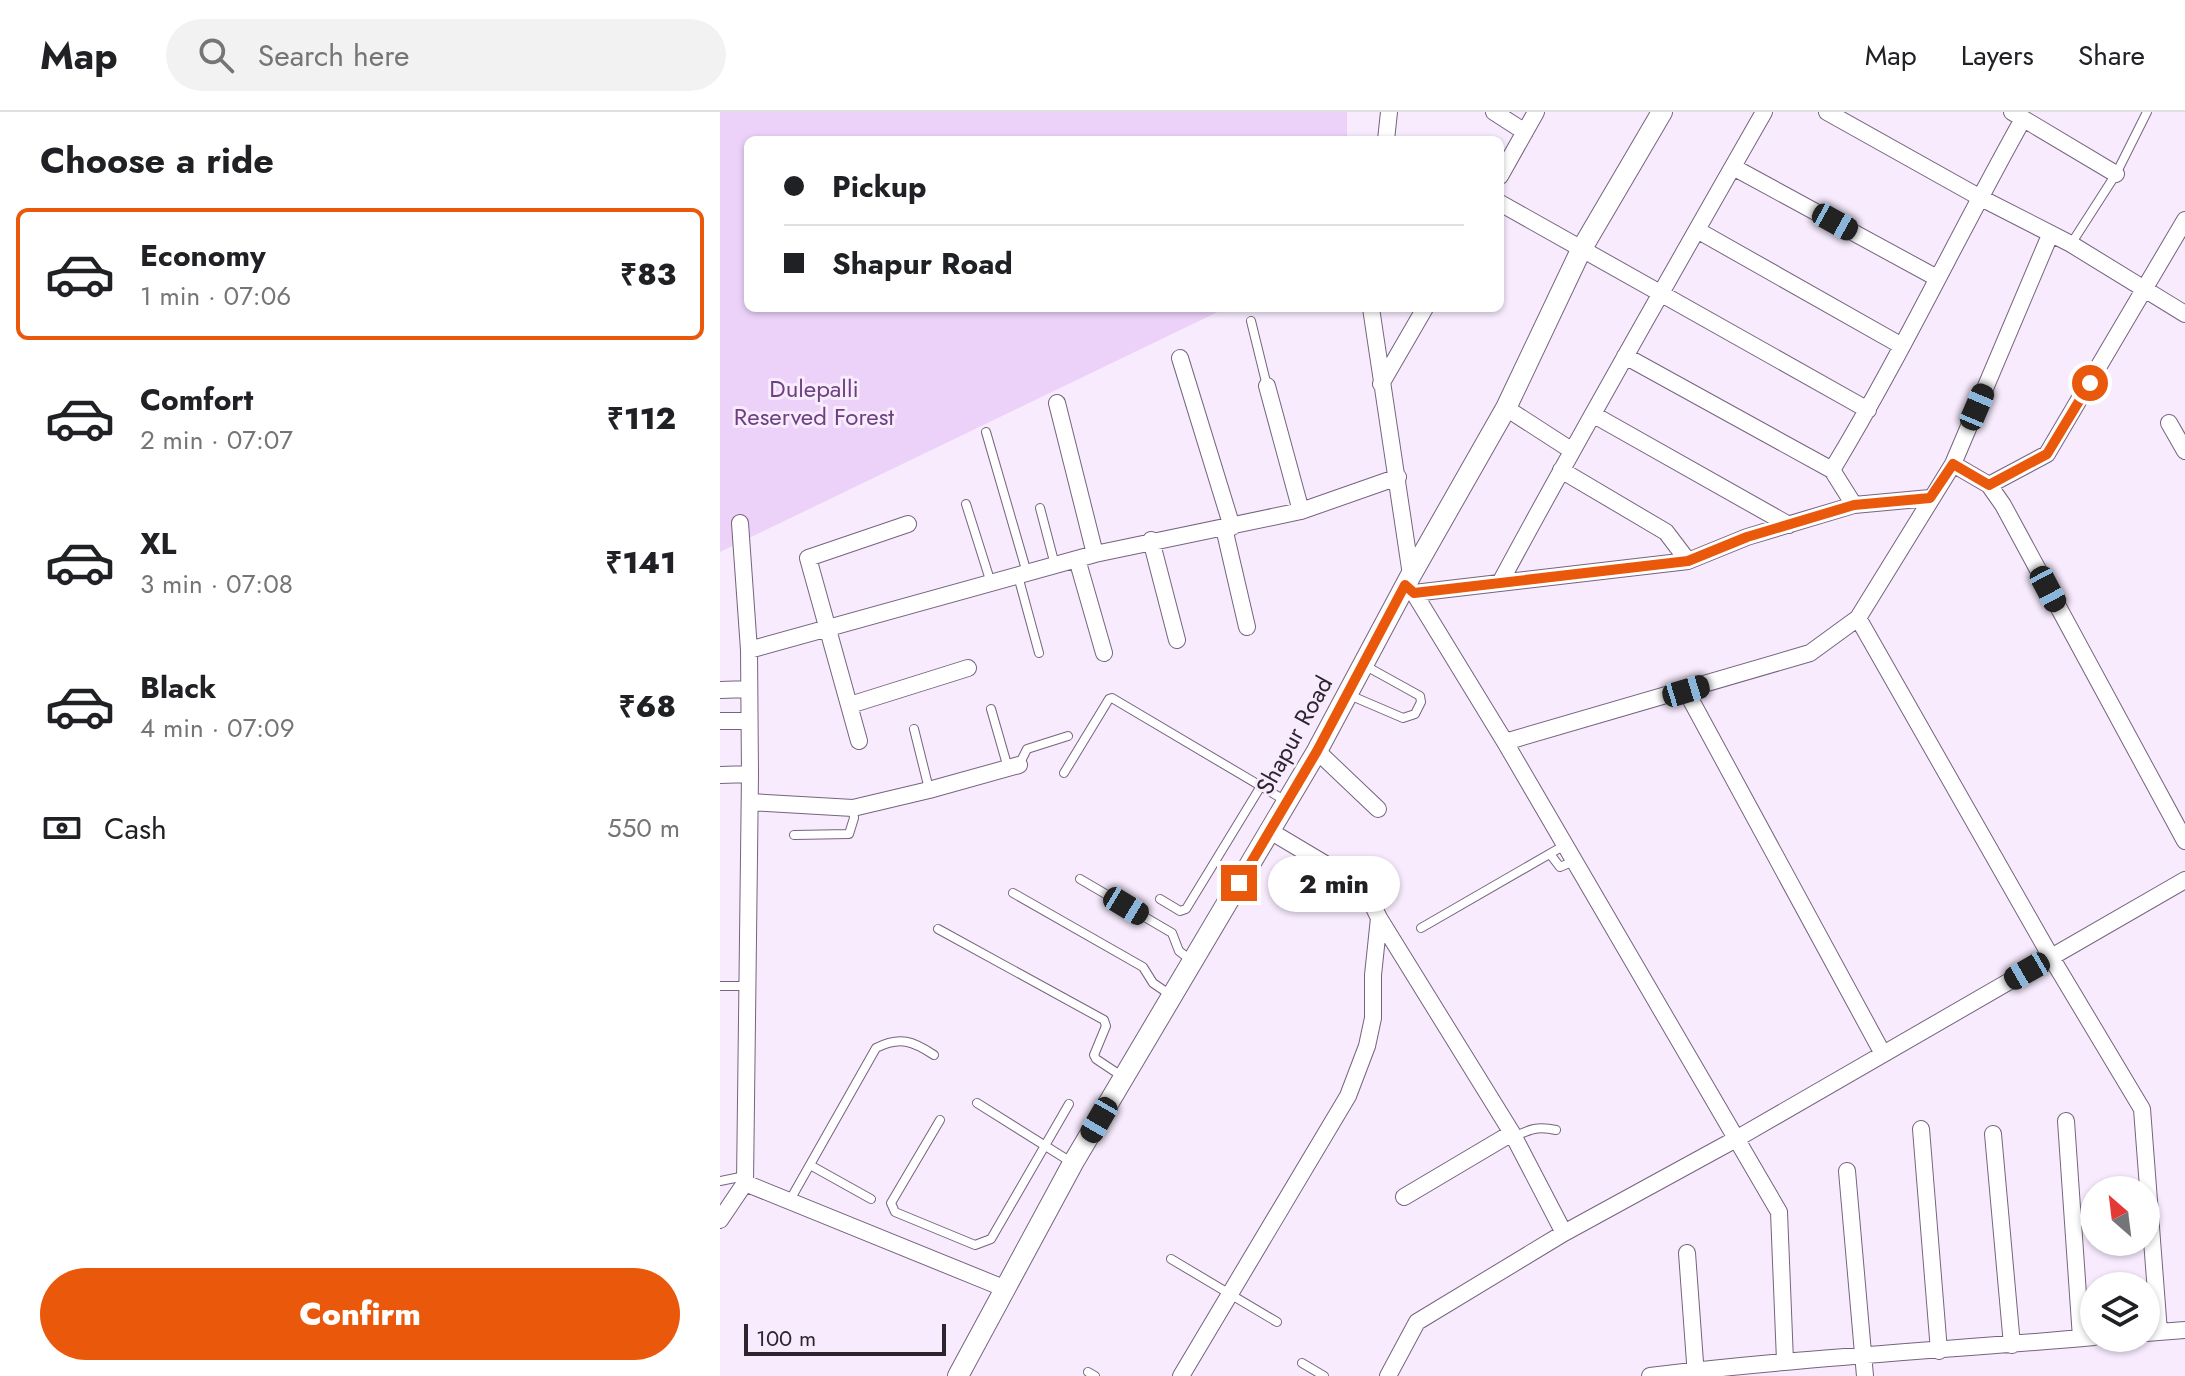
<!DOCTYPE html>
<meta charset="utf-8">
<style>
body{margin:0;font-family:Jost,sans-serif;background:#f2f2f2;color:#202124;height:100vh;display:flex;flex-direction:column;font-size:30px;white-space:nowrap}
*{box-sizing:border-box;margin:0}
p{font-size:26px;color:#757577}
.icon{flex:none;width:44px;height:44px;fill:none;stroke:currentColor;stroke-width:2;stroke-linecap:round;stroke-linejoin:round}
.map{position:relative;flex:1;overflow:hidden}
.drawer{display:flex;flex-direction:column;background:#fff;width:720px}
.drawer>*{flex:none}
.guide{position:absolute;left:24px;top:24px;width:760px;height:176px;border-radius:12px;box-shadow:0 2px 6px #0004;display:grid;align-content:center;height:176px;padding:0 40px;background:#fff}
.needle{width:52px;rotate:332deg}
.buttons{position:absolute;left:1360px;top:1064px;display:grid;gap:16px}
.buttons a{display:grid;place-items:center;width:80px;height:80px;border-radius:50%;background:#fff;box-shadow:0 2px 6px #0004;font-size:40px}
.scale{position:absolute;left:24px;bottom:20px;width:202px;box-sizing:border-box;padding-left:8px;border:4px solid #2c2530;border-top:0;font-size:22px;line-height:28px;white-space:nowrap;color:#2c2530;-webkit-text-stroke:6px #f7ebfd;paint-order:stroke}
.end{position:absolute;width:36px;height:36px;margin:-18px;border:10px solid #ea580c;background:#fff;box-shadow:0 0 0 4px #fff}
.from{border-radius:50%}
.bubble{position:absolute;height:56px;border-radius:28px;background:#fff;box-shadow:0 2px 6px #0004;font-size:26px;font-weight:800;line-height:56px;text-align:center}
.car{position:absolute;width:24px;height:48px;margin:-24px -12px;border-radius:10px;box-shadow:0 0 6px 2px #0007;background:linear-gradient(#222 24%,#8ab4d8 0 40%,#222 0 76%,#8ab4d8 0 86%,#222 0)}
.guide b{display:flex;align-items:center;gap:28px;height:76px;font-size:30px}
.guide b+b{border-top:2px solid #e0e0e0}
.guide i{width:20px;height:20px;background:#202124}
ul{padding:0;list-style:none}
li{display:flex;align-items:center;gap:24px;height:132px;margin:0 16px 12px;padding:0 24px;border:4px solid transparent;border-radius:12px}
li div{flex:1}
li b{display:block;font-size:30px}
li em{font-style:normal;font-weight:800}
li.on{border-color:#ea580c}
li>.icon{width:72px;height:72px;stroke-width:1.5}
h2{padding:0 40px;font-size:36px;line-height:96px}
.pay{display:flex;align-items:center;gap:20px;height:88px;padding:0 40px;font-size:30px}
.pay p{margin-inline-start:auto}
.button{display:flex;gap:16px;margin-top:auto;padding:16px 40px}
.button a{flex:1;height:92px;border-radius:48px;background:#ea580c;color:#fff;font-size:32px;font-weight:800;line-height:92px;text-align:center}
header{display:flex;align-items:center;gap:48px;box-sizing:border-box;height:112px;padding:0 40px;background:#fff;border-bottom:2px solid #e0e0e0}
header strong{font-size:38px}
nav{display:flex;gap:44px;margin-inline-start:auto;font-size:28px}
.search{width:560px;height:72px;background:#f2f2f2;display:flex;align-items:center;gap:20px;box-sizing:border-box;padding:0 28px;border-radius:44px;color:#757577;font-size:30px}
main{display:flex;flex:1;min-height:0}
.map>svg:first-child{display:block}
.green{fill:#ecd2f9}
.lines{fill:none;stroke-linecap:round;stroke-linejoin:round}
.service-casing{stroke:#75647e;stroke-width:10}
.minor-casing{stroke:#75647e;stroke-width:18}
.tertiary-casing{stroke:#75647e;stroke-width:22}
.service{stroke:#fff;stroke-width:8}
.minor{stroke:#fff;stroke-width:16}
.tertiary{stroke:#fff;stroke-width:20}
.route{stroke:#ea580c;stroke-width:10}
.labels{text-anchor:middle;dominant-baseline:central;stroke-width:6;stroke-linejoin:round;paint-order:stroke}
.park-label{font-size:24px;fill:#6d4181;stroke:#f7ebfd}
.street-label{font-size:24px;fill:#2c2530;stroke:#f7ebfd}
</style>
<header>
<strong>Map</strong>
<div class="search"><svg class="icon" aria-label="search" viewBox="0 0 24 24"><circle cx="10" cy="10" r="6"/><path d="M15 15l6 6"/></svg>Search here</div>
<nav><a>Map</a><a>Layers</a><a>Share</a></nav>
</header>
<main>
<section class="drawer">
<h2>Choose a ride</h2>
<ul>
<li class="on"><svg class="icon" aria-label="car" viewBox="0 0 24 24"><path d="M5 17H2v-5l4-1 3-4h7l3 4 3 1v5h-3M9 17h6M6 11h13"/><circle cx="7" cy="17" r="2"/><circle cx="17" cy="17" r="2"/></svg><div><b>Economy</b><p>1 min · 07:06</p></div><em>₹83</em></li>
<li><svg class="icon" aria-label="car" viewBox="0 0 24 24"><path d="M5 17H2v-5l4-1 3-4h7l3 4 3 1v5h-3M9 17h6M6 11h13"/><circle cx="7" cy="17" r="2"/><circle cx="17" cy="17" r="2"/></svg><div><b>Comfort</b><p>2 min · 07:07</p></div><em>₹112</em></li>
<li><svg class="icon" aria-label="car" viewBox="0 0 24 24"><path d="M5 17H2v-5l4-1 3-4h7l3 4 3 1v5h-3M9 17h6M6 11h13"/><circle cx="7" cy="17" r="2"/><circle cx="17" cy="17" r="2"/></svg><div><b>XL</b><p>3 min · 07:08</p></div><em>₹141</em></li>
<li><svg class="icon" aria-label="car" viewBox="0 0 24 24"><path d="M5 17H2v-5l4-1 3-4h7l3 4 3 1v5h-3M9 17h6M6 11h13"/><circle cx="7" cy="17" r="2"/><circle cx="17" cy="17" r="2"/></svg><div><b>Black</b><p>4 min · 07:09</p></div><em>₹68</em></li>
</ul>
<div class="pay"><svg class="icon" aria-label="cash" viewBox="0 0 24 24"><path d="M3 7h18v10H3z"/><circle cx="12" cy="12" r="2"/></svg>Cash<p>550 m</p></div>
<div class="button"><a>Confirm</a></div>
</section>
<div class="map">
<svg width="1465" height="1264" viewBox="0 0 1465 1264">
<rect width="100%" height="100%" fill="#f7ebfd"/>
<path class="green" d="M0,0H627V28H28V196H506L0,440Z"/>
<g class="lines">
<g class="service-casing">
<path id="service" d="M1351,132L1396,62L1427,0
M531,209L547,274
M266,320L307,461
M246,392L271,471
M320,396L335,453
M298,464L319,541
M627,582L683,606L695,602L701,590L700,584L644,553
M271,597L288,656
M194,617L209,677
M299,653L307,637L348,624
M344,661L389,587L392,586L566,689
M74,723L129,722L134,706L133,696
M830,742L840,755L854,749
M360,767L452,821L459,839L472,849
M293,781L423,855L433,871L452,884
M440,787L460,799L466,797L541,674
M701,816L845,733
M218,817L384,908L386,914L374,943L376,947L403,965
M0,874H27
M257,991L351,1050
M220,1008L171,1091L175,1100L255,1133L271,1127L349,992
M794,1025C810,1017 818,1014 836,1018
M90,1053L151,1087
M0,1069L25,1064
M70,1088L156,936C180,924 193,929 214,943
M451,1147L557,1210
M582,1251L604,1264
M368,1260L375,1264"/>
</g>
<g class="minor-casing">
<path id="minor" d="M774,0L805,20
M1107,0L1259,85L1351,132L1465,202
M1292,0L1396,62
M666,28L669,0
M1013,55L1217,166
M780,64L816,0
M780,91L1148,298
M977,118L1182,234
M651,196L691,463
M905,244L1112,358
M460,246L512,415
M661,272L705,196
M547,274L581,399
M337,291L375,442
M786,296L851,338
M874,303L1069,413
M1449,311L1465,339
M1233,352L1269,373L1283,393L1465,729
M841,358L946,420L968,449L1027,425L1134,393L1210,386
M1269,373L1327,342L1465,108
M1134,393L1112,358C1181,244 1238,123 1303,7
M20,411L29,538
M504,416L527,515
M431,428L457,528
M357,447L384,541
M781,469C866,311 955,156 1044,0
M685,473L694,481L785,630L1059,1100L1065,1249
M694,481L968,449
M1138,506L1331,845L1422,997L1439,1220
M0,578L29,577
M966,579L1163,942
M130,593L248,556
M0,609H29
M139,629L88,446L188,412
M785,630L1090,541L1138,506L1233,352L1330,123
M597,639L658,697
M0,663L30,662
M30,690L133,696L209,678L299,653
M550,719L644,775L659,806L792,1021L844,1121
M1346,1009L1361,1226
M1201,1017L1219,1239
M1273,1022L1292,1233
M1127,1059L1145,1264
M25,1071L286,1177
M684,1085L792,1021
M0,1108L25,1071L30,662L29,538L375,442L581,399L678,365
M967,1141L976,1264
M1426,1221L1465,1218
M461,1264L628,984L647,934L653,906V863L659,806
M668,1264L697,1210L844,1121L1016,1027L1465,768
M930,1264C1078,1246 1226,1238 1374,1225"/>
</g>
<g class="tertiary-casing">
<path id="tertiary" d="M238,1264L353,1051L597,639L691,463L786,296L861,138L942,0"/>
</g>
<use href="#service" class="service"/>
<use href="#minor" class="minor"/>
<use href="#tertiary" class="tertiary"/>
</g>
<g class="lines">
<path class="route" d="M519,771L597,639L685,473L694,481L968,449L1027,425L1134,393L1210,386L1233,352L1269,373L1327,342L1370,271"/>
</g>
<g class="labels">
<g class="park-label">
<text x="94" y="276">Dulepalli<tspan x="94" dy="28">Reserved Forest</tspan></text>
</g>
<g class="street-label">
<text transform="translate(574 623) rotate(-61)">Shapur Road</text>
</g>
</g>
</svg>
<div class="buttons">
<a><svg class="needle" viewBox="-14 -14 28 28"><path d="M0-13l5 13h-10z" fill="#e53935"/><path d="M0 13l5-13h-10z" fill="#757577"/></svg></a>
<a><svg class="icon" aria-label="layers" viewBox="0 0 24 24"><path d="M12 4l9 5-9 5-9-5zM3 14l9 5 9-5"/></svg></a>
</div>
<div class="scale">100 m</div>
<i class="end from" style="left:1370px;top:271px"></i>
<i class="end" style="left:519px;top:771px"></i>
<div class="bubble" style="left:548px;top:744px;width:132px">2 min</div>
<i class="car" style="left:1115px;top:110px;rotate:119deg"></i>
<i class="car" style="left:1257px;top:295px;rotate:23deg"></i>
<i class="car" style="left:1328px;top:477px;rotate:152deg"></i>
<i class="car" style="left:966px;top:579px;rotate:73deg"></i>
<i class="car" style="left:406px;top:794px;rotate:121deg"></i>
<i class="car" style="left:1307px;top:859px;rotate:240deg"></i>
<i class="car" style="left:379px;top:1008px;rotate:210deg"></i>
<div class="guide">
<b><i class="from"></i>Pickup</b>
<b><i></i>Shapur Road</b>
</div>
</div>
</main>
